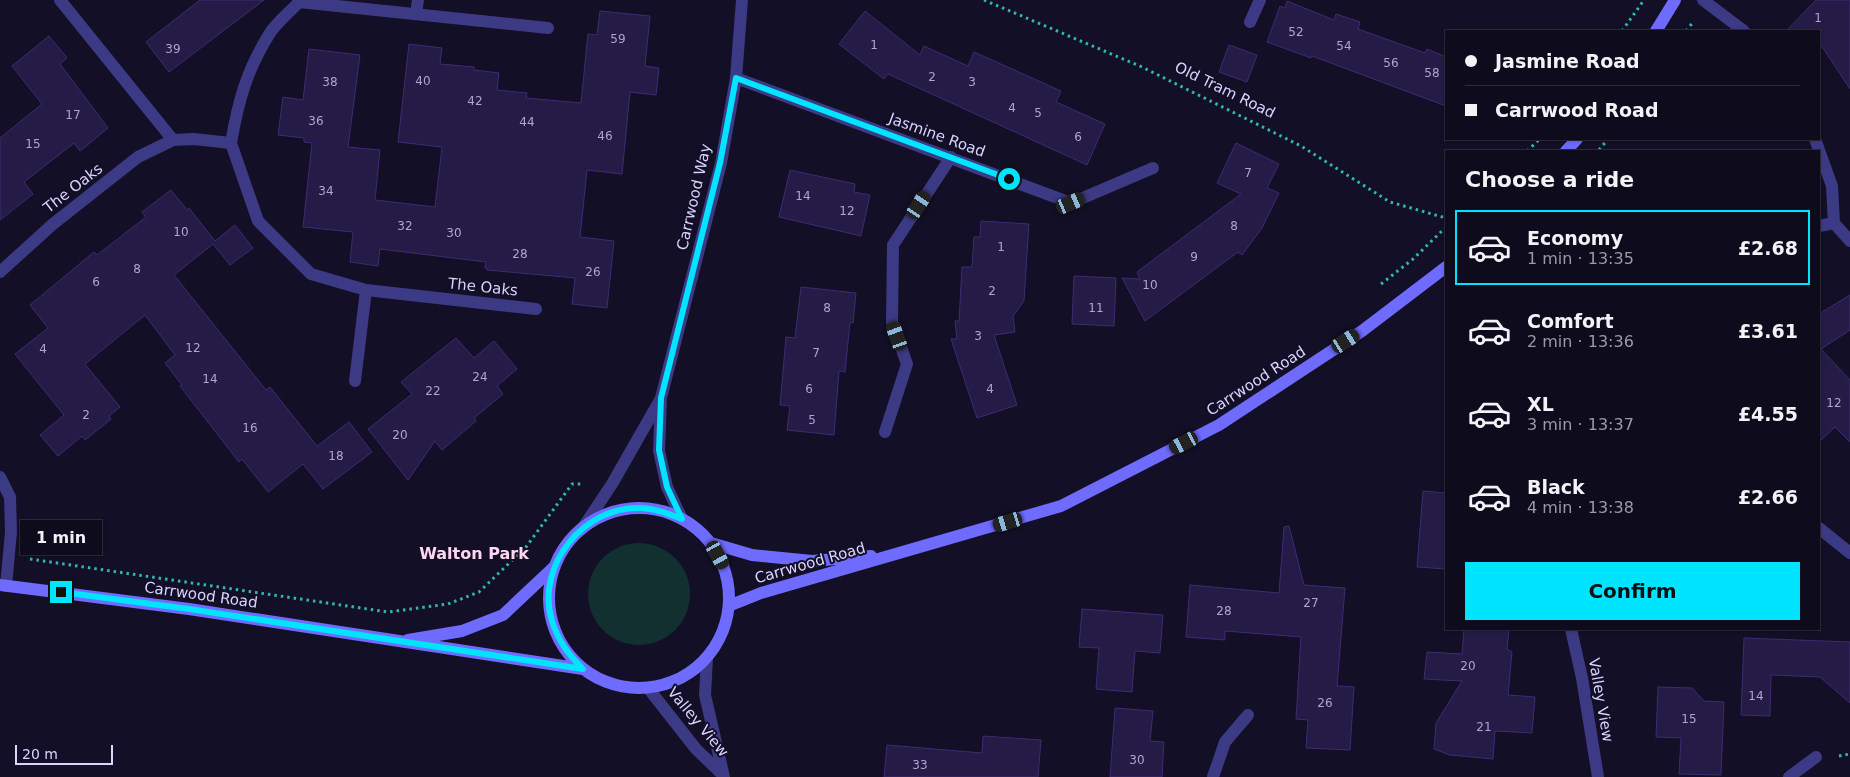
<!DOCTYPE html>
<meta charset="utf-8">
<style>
body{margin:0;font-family:"DejaVu Sans",sans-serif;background:#171425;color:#f1f3f6;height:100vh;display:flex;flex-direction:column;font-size:19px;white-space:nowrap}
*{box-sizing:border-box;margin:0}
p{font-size:16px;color:#9b9ba3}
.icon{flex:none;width:28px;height:28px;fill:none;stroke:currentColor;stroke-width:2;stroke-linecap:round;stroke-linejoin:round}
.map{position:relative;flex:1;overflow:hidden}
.panel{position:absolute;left:1445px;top:150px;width:375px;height:480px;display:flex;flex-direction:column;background:#0e0b1c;border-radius:0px;box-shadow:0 1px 4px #0004,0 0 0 1px #2e2b3b}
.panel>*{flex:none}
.hud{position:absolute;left:1445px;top:30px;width:375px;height:110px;border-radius:0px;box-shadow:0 1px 4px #0004,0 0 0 1px #2e2b3b;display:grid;align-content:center;height:110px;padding:0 20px;background:#0e0b1c}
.scale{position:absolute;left:15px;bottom:12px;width:98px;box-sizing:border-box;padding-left:5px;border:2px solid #d9d4ff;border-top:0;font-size:14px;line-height:18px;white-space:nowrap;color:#d9d4ff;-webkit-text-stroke:4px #130f26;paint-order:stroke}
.end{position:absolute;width:22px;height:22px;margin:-11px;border:6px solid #00e5ff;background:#111;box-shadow:0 0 0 2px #111}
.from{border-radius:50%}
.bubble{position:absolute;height:35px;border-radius:0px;background:#0e0b1c;box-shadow:0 1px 4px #0004,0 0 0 1px #2e2b3b;font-size:16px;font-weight:700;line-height:35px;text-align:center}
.car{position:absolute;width:15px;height:30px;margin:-15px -8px;border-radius:6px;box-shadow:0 0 4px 1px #0007;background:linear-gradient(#222 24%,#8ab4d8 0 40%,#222 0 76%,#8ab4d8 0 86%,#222 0)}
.hud b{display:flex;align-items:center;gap:18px;height:48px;font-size:19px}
.hud b+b{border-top:1px solid #2e2b3b}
.hud i{width:12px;height:12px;background:#f1f3f6}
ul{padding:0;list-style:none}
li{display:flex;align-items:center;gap:15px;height:75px;margin:0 10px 8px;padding:0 10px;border:2px solid transparent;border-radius:0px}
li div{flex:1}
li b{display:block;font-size:19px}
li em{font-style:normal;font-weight:700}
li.selected{border-color:#00e5ff}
li>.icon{width:45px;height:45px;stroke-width:1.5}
h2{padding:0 20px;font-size:22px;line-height:60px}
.button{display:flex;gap:10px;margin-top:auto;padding:10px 20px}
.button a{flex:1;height:58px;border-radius:0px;background:#00e5ff;color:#111;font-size:20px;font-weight:700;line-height:58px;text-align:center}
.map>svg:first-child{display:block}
.green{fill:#12302f}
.building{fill:#241b47;stroke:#3b2d73}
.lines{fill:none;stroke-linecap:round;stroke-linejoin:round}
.path{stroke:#2fb8b0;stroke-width:3;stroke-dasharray:2.5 4;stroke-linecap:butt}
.street{stroke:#3d3a85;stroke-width:12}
.secondary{stroke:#6f6bff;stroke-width:12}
.route{stroke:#00e5ff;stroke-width:6}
.labels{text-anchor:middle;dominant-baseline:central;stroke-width:4;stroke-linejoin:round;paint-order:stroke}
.number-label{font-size:12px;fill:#aca6d1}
.street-label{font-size:15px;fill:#d9d4ff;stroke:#130f26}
.neighbourhood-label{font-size:16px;font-weight:bold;fill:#ffd6f0;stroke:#130f26}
</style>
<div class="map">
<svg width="1850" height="777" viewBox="0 0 1850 777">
<rect width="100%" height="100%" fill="#130f26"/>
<path class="green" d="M588 594a51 51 0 1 1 102 0a51 51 0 1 1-102 0Z"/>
<path class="building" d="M200,0H264L169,72L146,42Z
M1816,0H1850V89L1819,42V31H1786Z
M1287,1L1334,20L1336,14L1360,22L1358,29L1425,53L1427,49L1446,57V106L1312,56L1311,58L1267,42L1280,6L1285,8Z
M600,11L650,16L645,66L659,68L656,95L630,92L622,174L587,170L580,237L614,241L607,308L572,304L575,278L487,270V268H485L486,262L380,249L378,266L350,262L353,232L303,227L312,143L304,142V138L278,135L283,97L303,100L309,49L360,55L348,147L380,150L375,200L435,207L442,147L398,142L409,44L442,48L440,64L474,67V70L499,73L497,90L527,93L526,98L581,103L588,34L597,35Z
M865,11L920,55L924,46L968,66L974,52L1061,91L1056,102L1105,124L1087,165L888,74L884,79L839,44Z
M49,36L67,58L60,64L108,128L80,151L74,143L24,182L33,194L0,220V138L42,104L12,66Z
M1229,45L1257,55L1247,82L1219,72Z
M1236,143L1279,164L1267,188L1279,193L1262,228L1242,255L1238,252L1145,321L1122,278L1140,279L1137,272L1241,194L1217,183Z
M790,170L855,184L854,192L870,195L861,236L779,217Z
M171,190L187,210L189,208L215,241L235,225L253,248L230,265L213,244L174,275L266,390L270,387L317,446L349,422L372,452L323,489L303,464L268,492L242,459L239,462L180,386L182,385L165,363L175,355L145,315L85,364L120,407L109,416L111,419L85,440L82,436L58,456L40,435L64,415L15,354L48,328L30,305L94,252L97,255L146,217L142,212Z
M981,221L1029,224L1024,301L1013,316L1015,332L994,335L1017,405L977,418L951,339H957L955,321H959L962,267H972L974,237H980Z
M1074,276L1116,278L1114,326L1072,324Z
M801,287L856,293L853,323L850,322L845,372L839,371L834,435L787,430L790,406L780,405L786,337L795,338Z
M1850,295V330L1821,349L1850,380V442L1835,427L1819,442V314Z
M456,338L474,358L494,341L517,369L497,386L503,394L474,418L476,421L442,450L435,441L408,480L368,429L412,394L401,382Z
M1423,491L1446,493V569L1417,567Z
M1289,526L1304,585L1345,588L1337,686L1354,687L1350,750L1306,748L1308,720L1296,719L1301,637L1225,631V640L1186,637L1190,585L1279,593L1284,527Z
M1082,609L1163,615L1160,653L1135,651L1132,692L1096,689L1099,648L1079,647Z
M1464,629H1509L1507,649L1512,652L1508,695L1535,697L1532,733L1495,731L1493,759L1450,755L1434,749L1436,723L1462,681L1424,679L1427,652L1462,654Z
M1744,638L1850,642V703L1820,677L1771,675L1770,716L1741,715Z
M1658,687L1692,688L1704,701L1724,702L1721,775L1679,774L1681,738L1656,737Z
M1115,708L1153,711L1150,741L1164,742L1162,777H1110Z
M983,736L1041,740L1038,777H884L887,745L982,753Z"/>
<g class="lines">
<path class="path" d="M984,0L1142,67L1301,146L1390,202L1446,218
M1622,31L1644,0
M1686,31L1694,21
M1599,150L1608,139
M1527,151L1540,139
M1381,284L1413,259L1446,227
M30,559L388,612L448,604L479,592L526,547L572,484H584
M1839,756L1850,754"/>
<path class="street" d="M60,0L173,140
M1703,0L1744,31
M416,14L418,0
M1250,22L1260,0
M736,78L1071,203L1153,168
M1815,139L1832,186L1834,223L1850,241
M231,143L258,221L311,274L366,290L536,309
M1819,226L1834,223
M0,272L53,224L138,157L173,140L193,139L231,143C238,102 247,69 270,33C277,22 290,12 299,2L548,28
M355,381L366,290
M885,432L907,364L892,322L893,245L951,157
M0,477L10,497L11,532L6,586
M682,519L667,487L659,451L661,398L721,163L736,78L742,0
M1819,528L1850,553
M582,529L612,484L660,400
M1571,629L1582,678L1598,777
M707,658L705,695L724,777
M648,688L696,749L723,775
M1213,777L1225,742L1248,715
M1789,777L1816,757"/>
<path class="secondary" d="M1656,31L1675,0
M1566,151L1577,139
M549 598a90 90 0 1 1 180 0a90 90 0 1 1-180 0Z
M711,543L752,555L812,561L871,556
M0,585L189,609L583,669
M731,605L761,593L1061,506L1219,425L1362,331L1446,267
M408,640L462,631L503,615L555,566"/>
</g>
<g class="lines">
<path class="route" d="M61,592L189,609L583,669C569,655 558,641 552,621C535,566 584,505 642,508C657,509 669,514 682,519L667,487L659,450L661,398L720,163L736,78L1009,179"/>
</g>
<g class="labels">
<g class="number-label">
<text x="1818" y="18">1</text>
<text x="1296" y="32">52</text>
<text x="618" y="39">59</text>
<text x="874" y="45">1</text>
<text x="1344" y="46">54</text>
<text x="173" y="49">39</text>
<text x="1391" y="63">56</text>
<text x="1432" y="73">58</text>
<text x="932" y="77">2</text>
<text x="423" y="81">40</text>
<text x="330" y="82">38</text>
<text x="972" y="82">3</text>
<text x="475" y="101">42</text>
<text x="1012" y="108">4</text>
<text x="1038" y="113">5</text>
<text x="73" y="115">17</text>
<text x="316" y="121">36</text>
<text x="527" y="122">44</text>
<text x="605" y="136">46</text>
<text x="1078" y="137">6</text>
<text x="33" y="144">15</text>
<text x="1248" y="173">7</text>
<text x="326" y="191">34</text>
<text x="803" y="196">14</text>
<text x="847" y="211">12</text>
<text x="405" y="226">32</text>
<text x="1234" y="226">8</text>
<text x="181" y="232">10</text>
<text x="454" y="233">30</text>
<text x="1001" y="247">1</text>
<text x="520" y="254">28</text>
<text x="1194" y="257">9</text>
<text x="137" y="269">8</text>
<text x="593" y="272">26</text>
<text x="96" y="282">6</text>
<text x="1150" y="285">10</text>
<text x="992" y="291">2</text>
<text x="827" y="308">8</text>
<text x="1096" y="308">11</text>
<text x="978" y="336">3</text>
<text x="193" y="348">12</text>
<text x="43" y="349">4</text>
<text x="816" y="353">7</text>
<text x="480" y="377">24</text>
<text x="210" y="379">14</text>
<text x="809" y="389">6</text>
<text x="990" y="389">4</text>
<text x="433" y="391">22</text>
<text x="1834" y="403">12</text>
<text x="86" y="415">2</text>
<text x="812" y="420">5</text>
<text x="250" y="428">16</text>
<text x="400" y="435">20</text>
<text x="336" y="456">18</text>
<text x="1311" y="603">27</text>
<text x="1224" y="611">28</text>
<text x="1468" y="666">20</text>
<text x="1756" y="696">14</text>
<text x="1325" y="703">26</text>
<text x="1689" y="719">15</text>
<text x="1484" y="727">21</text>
<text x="1137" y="760">30</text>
<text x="920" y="765">33</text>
</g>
<g class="street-label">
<text transform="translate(1225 90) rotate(26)">Old Tram Road</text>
<text transform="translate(937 135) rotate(20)">Jasmine Road</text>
<text transform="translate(73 188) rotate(-38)">The Oaks</text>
<text transform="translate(694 197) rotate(-77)">Carrwood Way</text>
<text transform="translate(483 287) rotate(6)">The Oaks</text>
<text transform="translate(1256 381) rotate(-33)">Carrwood Road</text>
<text transform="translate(810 563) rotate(-16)">Carrwood Road</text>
<text transform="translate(201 595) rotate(8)">Carrwood Road</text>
<text transform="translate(1601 700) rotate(80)">Valley View</text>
<text transform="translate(698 722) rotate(50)">Valley View</text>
</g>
<g class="neighbourhood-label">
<text x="474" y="553">Walton Park</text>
</g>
</g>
</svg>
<div class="scale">20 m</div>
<i class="end from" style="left:1009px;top:179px"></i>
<i class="end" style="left:61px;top:592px"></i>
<div class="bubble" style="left:20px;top:520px;width:82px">1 min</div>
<i class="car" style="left:1071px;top:203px;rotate:67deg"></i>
<i class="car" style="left:919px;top:205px;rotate:33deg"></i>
<i class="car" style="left:897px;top:336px;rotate:340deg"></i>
<i class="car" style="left:1346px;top:341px;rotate:57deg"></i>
<i class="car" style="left:1184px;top:443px;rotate:243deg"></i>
<i class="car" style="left:1008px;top:522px;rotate:253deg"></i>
<i class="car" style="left:718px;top:555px;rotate:151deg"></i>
<div class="hud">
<b><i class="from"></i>Jasmine Road</b>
<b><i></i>Carrwood Road</b>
</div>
<section class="panel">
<h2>Choose a ride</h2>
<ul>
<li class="selected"><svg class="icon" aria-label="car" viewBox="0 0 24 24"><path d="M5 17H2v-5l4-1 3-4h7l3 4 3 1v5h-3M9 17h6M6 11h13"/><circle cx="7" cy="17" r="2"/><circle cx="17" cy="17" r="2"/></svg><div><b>Economy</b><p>1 min · 13:35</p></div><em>£2.68</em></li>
<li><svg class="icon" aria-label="car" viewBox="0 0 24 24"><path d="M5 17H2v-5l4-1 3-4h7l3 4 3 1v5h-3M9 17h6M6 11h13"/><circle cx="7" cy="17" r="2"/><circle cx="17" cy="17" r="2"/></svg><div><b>Comfort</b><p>2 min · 13:36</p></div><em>£3.61</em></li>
<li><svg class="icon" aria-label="car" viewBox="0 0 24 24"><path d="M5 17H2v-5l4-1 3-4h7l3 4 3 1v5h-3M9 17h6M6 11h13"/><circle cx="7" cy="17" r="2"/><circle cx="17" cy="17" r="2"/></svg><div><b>XL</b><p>3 min · 13:37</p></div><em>£4.55</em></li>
<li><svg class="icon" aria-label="car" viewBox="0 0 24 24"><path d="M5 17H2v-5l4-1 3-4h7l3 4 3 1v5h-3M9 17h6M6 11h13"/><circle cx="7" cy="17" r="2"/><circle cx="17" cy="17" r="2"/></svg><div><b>Black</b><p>4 min · 13:38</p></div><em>£2.66</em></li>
</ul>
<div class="button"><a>Confirm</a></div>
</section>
</div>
